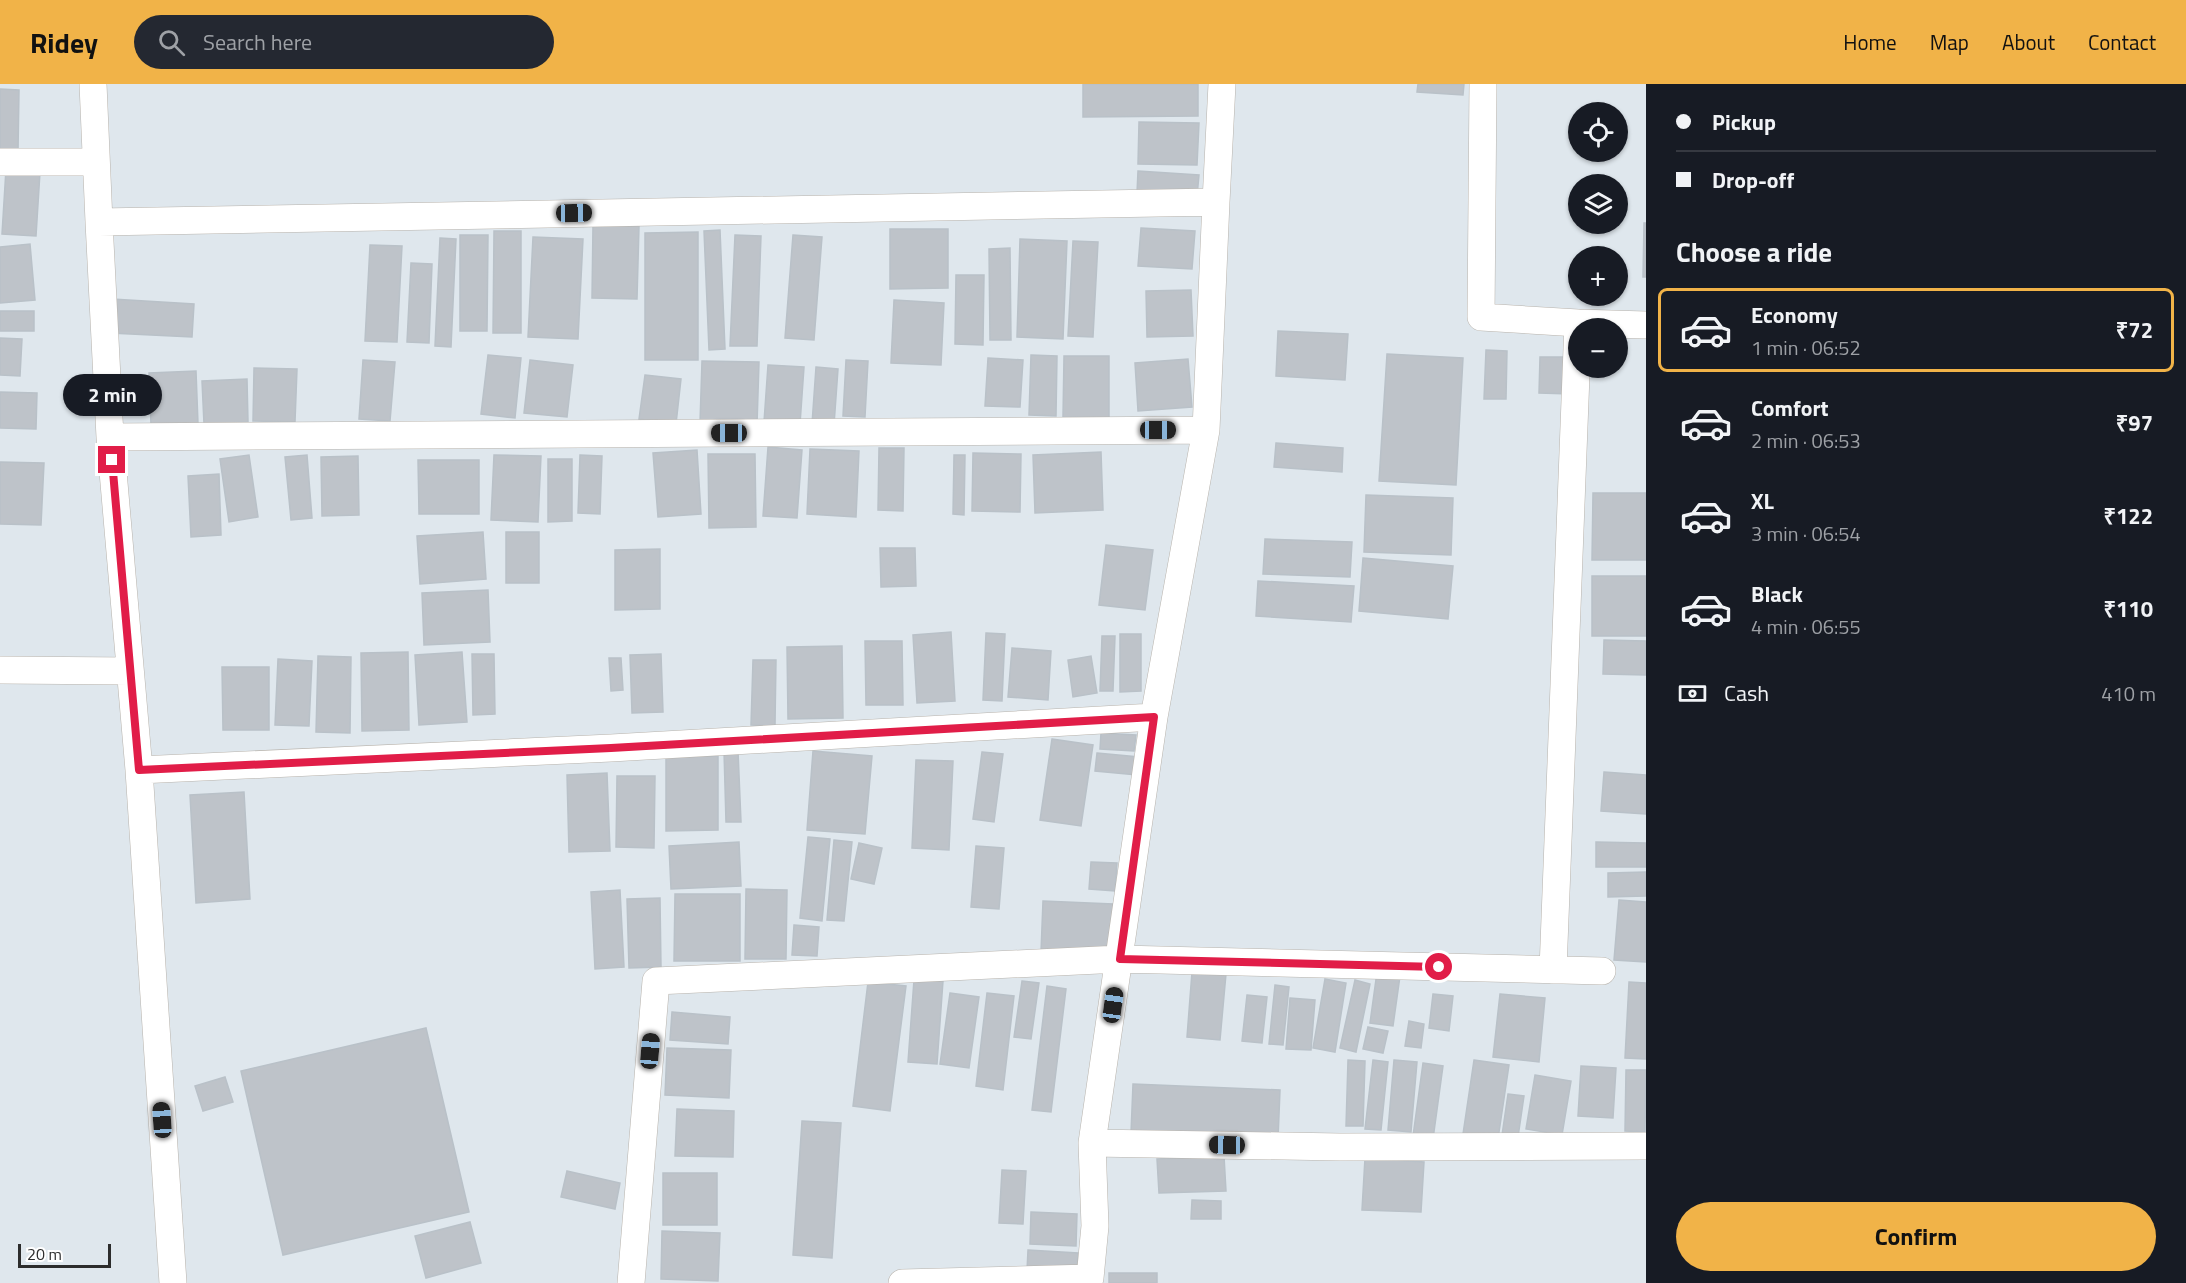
<!DOCTYPE html>
<meta charset="utf-8">
<style>
body{margin:0;font-family:"Titillium Web",sans-serif;background:#242831;color:#f1f3f6;height:100vh;display:flex;flex-direction:column;font-size:22px;white-space:nowrap}
*{box-sizing:border-box;margin:0}
p{font-size:20px;color:#9ea1a6}
.icon{flex:none;width:33px;height:33px;fill:none;stroke:currentColor;stroke-width:2;stroke-linecap:round;stroke-linejoin:round}
.map{position:relative;flex:1;overflow:hidden}
.side{display:flex;flex-direction:column;background:#171b24;width:540px}
.side>*{flex:none}
.hud{display:grid;align-content:center;height:132px;padding:0 30px;background:#171b24}
.buttons{position:absolute;left:1568px;top:18px;display:grid;gap:12px}
.buttons a{display:grid;place-items:center;width:60px;height:60px;border-radius:50%;background:#171b24;box-shadow:0 2px 4px #0004;font-size:30px}
.scale{position:absolute;left:18px;bottom:15px;width:93px;box-sizing:border-box;padding-left:6px;border:3px solid #2c2c2c;border-top:0;font-size:16px;line-height:21px;white-space:nowrap;color:#2c2c2c;-webkit-text-stroke:4px #fff;paint-order:stroke}
.end{position:absolute;width:27px;height:27px;margin:-14px;border:8px solid #e11d48;background:#fff;box-shadow:0 0 0 3px #fff}
.from{border-radius:50%}
.bubble{position:absolute;height:42px;border-radius:21px;background:#171b24;box-shadow:0 2px 4px #0004;font-size:20px;font-weight:700;line-height:42px;text-align:center}
.car{position:absolute;width:18px;height:36px;margin:-18px -9px;border-radius:8px;box-shadow:0 0 4px 2px #0007;background:linear-gradient(#222 24%,#8ab4d8 0 40%,#222 0 76%,#8ab4d8 0 86%,#222 0)}
.hud b{display:flex;align-items:center;gap:21px;height:57px;font-size:22px}
.hud b+b{border-top:2px solid #363941}
.hud i{width:15px;height:15px;background:#f1f3f6}
ul{padding:0;list-style:none}
li{display:flex;align-items:center;gap:18px;height:84px;margin:0 12px 9px;padding:0 18px;border:3px solid transparent;border-radius:9px}
li div{flex:1}
li b{display:block;font-size:22px}
li em{font-style:normal;font-weight:700}
li.active{border-color:#f1b348}
li>.icon{width:54px;height:54px;stroke-width:1.5}
h2{padding:0 30px;font-size:27px;line-height:72px}
.pay{display:flex;align-items:center;gap:15px;height:66px;padding:0 30px;font-size:22px}
.pay p{margin-inline-start:auto}
.primary-button{display:flex;gap:12px;margin-top:auto;padding:12px 30px}
.primary-button a{flex:1;height:69px;border-radius:36px;background:#f1b348;color:#111;font-size:24px;font-weight:700;line-height:69px;text-align:center}
header{display:flex;align-items:center;gap:36px;box-sizing:border-box;height:84px;padding:0 30px;background:#f1b348;color:#111}
header strong{font-size:28px}
nav{display:flex;gap:33px;margin-inline-start:auto;font-size:21px}
.search{width:420px;height:54px;background:#242831;display:flex;align-items:center;gap:15px;box-sizing:border-box;padding:0 21px;border-radius:33px;color:#9ea1a6;font-size:22px}
main{display:flex;flex:1;min-height:0}
.map>svg:first-child{display:block}
.building{fill:#bec3c9;stroke:#b9c1c8;stroke-width:1.5}
.lines{fill:none;stroke-linecap:round;stroke-linejoin:round}
.street-casing{stroke:#b8b3ac;stroke-width:28}
.street{stroke:#fff;stroke-width:27}
.route{stroke:#e11d48;stroke-width:8}
</style>
<header>
<strong>Ridey</strong>
<div class="search"><svg class="icon" aria-label="search" viewBox="0 0 24 24"><circle cx="10" cy="10" r="6"/><path d="M15 15l6 6"/></svg>Search here</div>
<nav><a>Home</a><a>Map</a><a>About</a><a>Contact</a></nav>
</header>
<main>
<div class="map">
<svg width="1646" height="1199" viewBox="0 0 1646 1199">
<rect width="100%" height="100%" fill="#dfe7ed"/>
<path class="building" d="M1083,0H1198V32L1083,33Z
M1418,0H1464L1463,11L1417,8Z
M0,5L19,6L18,68L0,67Z
M1139,38L1199,39L1197,81L1138,80Z
M6,85L40,88L36,152L2,150Z
M1138,87L1199,91L1197,112L1137,109Z
M1644,139H1646V193H1643Z
M593,141L639,142L637,215L592,214Z
M1141,144L1195,147L1192,185L1138,182Z
M890,145H948V204L890,205Z
M720,146L725,265L709,266L704,147Z
M494,147H521V249H493Z
M698,148V276H645V149Z
M460,151H488L487,247H460Z
M735,151L761,152L757,262H730Z
M793,151L822,153L814,256L785,254Z
M533,153L583,155L578,255L528,253Z
M440,154L456,155L451,263L435,262Z
M1020,155L1067,157L1063,255L1017,253Z
M1073,157L1098,158L1093,253L1068,252Z
M30,160L35,216L0,219V163Z
M370,161L402,162L397,258L365,257Z
M1010,164L1011,256H990L989,165Z
M411,179L432,180L429,259L407,258Z
M956,191H984L983,261L955,260Z
M1191,206L1193,252L1147,253L1146,207Z
M112,215L194,220L192,253L110,249Z
M894,216L944,219L941,281L891,279Z
M0,227H34V247H0Z
M1278,247L1348,250L1345,296L1276,292Z
M0,254L22,255L20,292L0,291Z
M1486,266L1507,267L1506,315H1484Z
M1387,270L1463,274L1456,401L1379,397Z
M488,271L521,274L515,334L481,330Z
M1031,271L1057,272L1056,332L1029,331Z
M1064,272H1109V334L1063,333Z
M1540,273H1570V310L1539,309Z
M988,274L1023,276L1020,323L985,322Z
M1188,275L1192,323L1138,327L1135,279Z
M363,276L395,278L390,337L359,335Z
M530,276L573,281L567,333L524,329Z
M846,276L868,277L865,333L843,332Z
M702,277L759,278L757,341L700,339Z
M768,281L804,283L800,340L764,338Z
M816,283L838,285L834,341L812,340Z
M254,284L297,285L295,338L253,337Z
M196,287L198,340L151,341L149,289Z
M645,291L681,295L676,340L639,335Z
M247,295L248,338L204,340L202,297Z
M0,308L37,309L36,345L0,344Z
M1276,359L1343,364L1342,388L1274,383Z
M768,363L802,366L797,434L763,432Z
M879,364H904L903,427L878,426Z
M810,365L859,367L856,433L807,430Z
M697,366L701,430L658,433L653,369Z
M1101,368L1103,426L1035,429L1033,371Z
M973,369L1021,370L1020,428L972,427Z
M708,370H755L756,443L709,444Z
M249,371L258,433L229,438L220,375Z
M307,371L312,434L291,436L285,373Z
M494,371L541,372L538,438L491,436Z
M580,371L602,372L600,430L578,429Z
M954,371H965L964,431L953,430Z
M358,372L359,431L322,432L321,373Z
M548,375H572V437L548,438Z
M418,376H479V430H419Z
M0,378L44,379L41,441L0,440Z
M219,390L221,451L191,453L188,392Z
M1593,409H1646V476H1592Z
M1366,411L1453,414L1451,471L1364,468Z
M483,448L486,495L420,500L417,452Z
M506,448H539V499H506Z
M1265,455L1352,458L1350,493L1263,490Z
M1106,461L1153,466L1145,526L1099,521Z
M880,464H915L916,502L881,503Z
M660,465V525L615,526V466Z
M1363,474L1453,482L1448,535L1359,527Z
M1592,492H1646V552H1592Z
M1258,497L1354,502L1351,538L1256,532Z
M488,506L490,558L424,561L422,509Z
M951,548L955,617L917,619L913,551Z
M986,549L1005,550L1002,617L983,616Z
M1120,550H1141V607L1120,608Z
M1102,552H1115L1113,607H1100Z
M1604,556L1646,557V591L1603,590Z
M865,557H902L903,621H866Z
M842,562L843,634L788,635L787,563Z
M1012,564L1051,567L1048,616L1008,613Z
M408,568L409,646L362,647L361,569Z
M462,568L467,638L419,641L415,571Z
M472,570H494L495,630L473,631Z
M661,570L663,628L632,629L630,571Z
M318,572L351,573L350,649L316,648Z
M1091,572L1097,609L1073,613L1068,576Z
M609,574H621L623,606L611,607Z
M278,575L312,577L309,642L275,641Z
M753,576H776L775,642L751,641Z
M222,583H269V646H223Z
M1101,649L1136,651L1134,667L1100,665Z
M1052,655L1093,661L1081,742L1040,736Z
M724,667H738L741,738H726Z
M813,667L872,672L865,750L807,746Z
M982,668L1003,670L994,738L973,735Z
M1097,669L1139,673L1137,691L1095,687Z
M718,672V746L666,747V673Z
M916,676L953,677L949,766L912,764Z
M1604,688L1646,691V730L1601,727Z
M607,689L610,767L569,768L567,691Z
M617,692H655L654,764L616,763Z
M244,708L250,815L196,819L190,711Z
M808,753L830,755L822,837L800,834Z
M834,756L852,758L844,837L827,836Z
M739,758L741,802L671,805L669,762Z
M1596,758L1646,759V783H1596Z
M859,759L882,764L874,800L851,795Z
M976,762L1004,764L999,825L971,823Z
M1091,778L1117,779L1115,807L1089,805Z
M1646,788V812L1608,813V789Z
M746,805L787,806L786,875H745Z
M620,806L624,883L595,885L591,808Z
M675,810H740V877H674Z
M660,814L661,883L629,884L627,815Z
M1619,816L1646,818V878L1614,876Z
M1043,817L1113,820L1111,871L1041,868Z
M794,841L819,843L817,872L792,871Z
M1192,888L1226,890L1220,956L1187,953Z
M1377,888L1400,892L1393,942L1370,939Z
M1325,895L1346,899L1335,968L1313,964Z
M914,896L943,897L937,980L908,978Z
M1355,896L1370,900L1356,968L1340,964Z
M1022,897L1039,899L1031,955L1014,953Z
M868,898L906,902L890,1027L853,1022Z
M1629,898L1646,899V975L1625,974Z
M1275,901L1289,903L1283,961L1269,960Z
M1047,902L1066,905L1051,1028L1032,1026Z
M950,909L979,913L969,984L940,980Z
M987,909L1014,912L1003,1006L976,1002Z
M1433,910L1453,912L1449,947L1429,944Z
M1500,910L1545,914L1539,978L1493,973Z
M1247,911L1267,913L1262,959L1242,957Z
M1290,914L1315,916L1311,966L1286,965Z
M672,928L730,933L728,960L670,956Z
M1409,937L1424,940L1421,964L1405,962Z
M1368,943L1388,947L1383,969L1363,965Z
M426,944L469,1128L283,1171L241,987Z
M667,964L731,966L729,1014L665,1011Z
M1348,976L1365,977L1363,1042H1346Z
M1373,976L1388,978L1381,1046L1365,1045Z
M1394,976L1417,978L1411,1048L1388,1046Z
M1474,976L1509,981L1498,1055L1463,1050Z
M1423,979L1443,982L1433,1055L1413,1052Z
M1581,982L1616,984L1613,1034L1578,1032Z
M1626,986H1646L1645,1048L1625,1047Z
M1535,991L1571,997L1562,1051L1526,1045Z
M225,993L233,1018L203,1027L195,1002Z
M1133,1000L1280,1006L1278,1055L1131,1049Z
M1508,1010L1524,1012L1518,1053L1502,1051Z
M677,1025L734,1027L733,1073L675,1072Z
M802,1037L841,1039L832,1174L793,1171Z
M1224,1072L1226,1107L1159,1109L1157,1075Z
M1365,1074L1424,1078L1421,1128L1362,1126Z
M1002,1086L1026,1087L1023,1140L999,1139Z
M567,1087L620,1099L615,1125L561,1113Z
M663,1089H717V1141H663Z
M1192,1116L1221,1117V1135H1191Z
M1031,1128L1077,1130L1076,1162L1030,1160Z
M470,1138L481,1179L426,1194L415,1152Z
M662,1147L720,1149L718,1197L661,1195Z
M1028,1166L1078,1169L1077,1190L1027,1187Z
M1109,1189H1157V1199H1109Z"/>
<g class="lines">
<g class="street-casing">
<path id="street" d="M93,0L99,138L1216,118L1222,0
M1483,0L1481,233L1578,239L1553,886
M0,78H96
M99,138L110,353L1206,346L1216,118
M1578,239L1646,241
M110,353L139,686L611,664L1154,633L1206,346
M0,586L130,587
M139,686L173,1199
M1092,1059L1340,1063L1646,1062
M631,1199L656,897L1120,875L1602,887
M902,1199L1090,1194L1095,1142L1092,1059L1154,633"/>
</g>
<use href="#street" class="street"/>
</g>
<g class="lines">
<path class="route" d="M112,376L139,686L611,664L1154,633L1120,875L1439,883"/>
</g>
</svg>
<div class="buttons">
<a><svg class="icon" aria-label="locate" viewBox="0 0 24 24"><circle cx="12" cy="12" r="6"/><path d="M12 2v4M12 18v4M2 12h4M18 12h4"/></svg></a>
<a><svg class="icon" aria-label="layers" viewBox="0 0 24 24"><path d="M12 4l9 5-9 5-9-5zM3 14l9 5 9-5"/></svg></a>
<a>+</a>
<a>−</a>
</div>
<div class="scale">20 m</div>
<i class="end from" style="left:1439px;top:883px"></i>
<i class="end" style="left:112px;top:376px"></i>
<div class="bubble" style="left:63px;top:290px;width:99px">2 min</div>
<i class="car" style="left:574px;top:129px;rotate:89deg"></i>
<i class="car" style="left:1158px;top:346px;rotate:90deg"></i>
<i class="car" style="left:729px;top:349px;rotate:270deg"></i>
<i class="car" style="left:1113px;top:921px;rotate:8deg"></i>
<i class="car" style="left:650px;top:967px;rotate:5deg"></i>
<i class="car" style="left:162px;top:1036px;rotate:356deg"></i>
<i class="car" style="left:1227px;top:1061px;rotate:271deg"></i>
</div>
<section class="side">
<div class="hud">
<b><i class="from"></i>Pickup</b>
<b><i></i>Drop-off</b>
</div>
<h2>Choose a ride</h2>
<ul>
<li class="active"><svg class="icon" aria-label="car" viewBox="0 0 24 24"><path d="M5 17H2v-5l4-1 3-4h7l3 4 3 1v5h-3M9 17h6M6 11h13"/><circle cx="7" cy="17" r="2"/><circle cx="17" cy="17" r="2"/></svg><div><b>Economy</b><p>1 min · 06:52</p></div><em>₹72</em></li>
<li><svg class="icon" aria-label="car" viewBox="0 0 24 24"><path d="M5 17H2v-5l4-1 3-4h7l3 4 3 1v5h-3M9 17h6M6 11h13"/><circle cx="7" cy="17" r="2"/><circle cx="17" cy="17" r="2"/></svg><div><b>Comfort</b><p>2 min · 06:53</p></div><em>₹97</em></li>
<li><svg class="icon" aria-label="car" viewBox="0 0 24 24"><path d="M5 17H2v-5l4-1 3-4h7l3 4 3 1v5h-3M9 17h6M6 11h13"/><circle cx="7" cy="17" r="2"/><circle cx="17" cy="17" r="2"/></svg><div><b>XL</b><p>3 min · 06:54</p></div><em>₹122</em></li>
<li><svg class="icon" aria-label="car" viewBox="0 0 24 24"><path d="M5 17H2v-5l4-1 3-4h7l3 4 3 1v5h-3M9 17h6M6 11h13"/><circle cx="7" cy="17" r="2"/><circle cx="17" cy="17" r="2"/></svg><div><b>Black</b><p>4 min · 06:55</p></div><em>₹110</em></li>
</ul>
<div class="pay"><svg class="icon" aria-label="cash" viewBox="0 0 24 24"><path d="M3 7h18v10H3z"/><circle cx="12" cy="12" r="2"/></svg>Cash<p>410 m</p></div>
<div class="primary-button"><a>Confirm</a></div>
</section>
</main>
